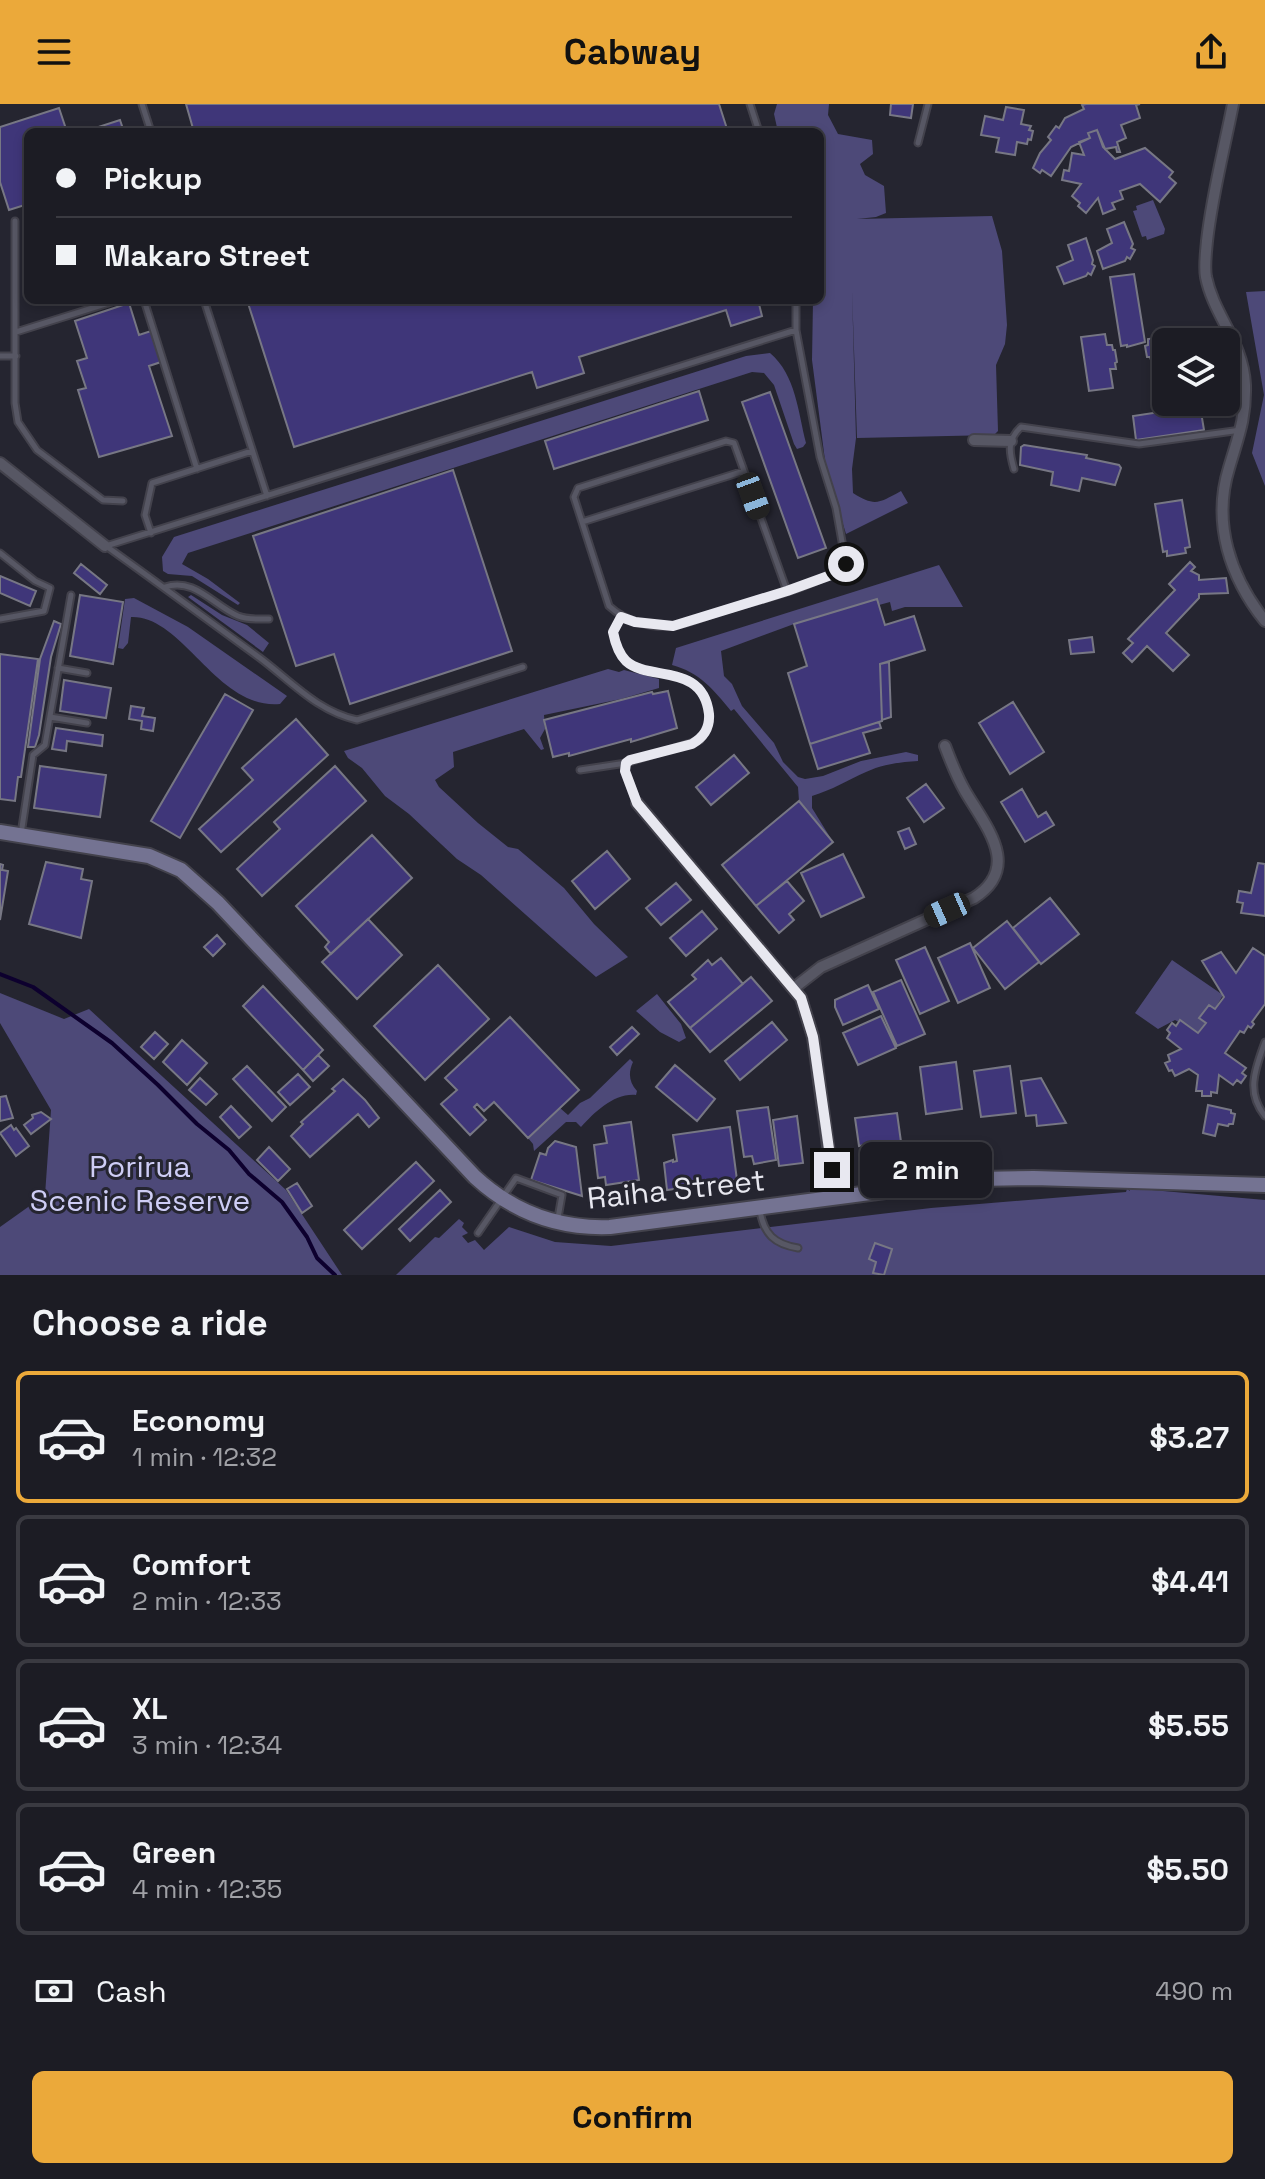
<!DOCTYPE html>
<meta charset="utf-8">
<style>
body{margin:0;font-family:"Space Grotesk",sans-serif;background:#292931;color:#f1f3f6;height:100vh;display:flex;flex-direction:column;font-size:30px;white-space:nowrap}
*{box-sizing:border-box;margin:0}
p{font-size:26px;color:#a0a1a6}
.icon{flex:none;width:44px;height:44px;fill:none;stroke:currentColor;stroke-width:2;stroke-linecap:round;stroke-linejoin:round}
.map{position:relative;height:1171px;overflow:hidden}
.side{display:flex;flex-direction:column;background:#1c1c24;flex:1}
.side>*{flex:none}
.hud{position:absolute;left:24px;top:24px;width:800px;height:176px;border-radius:12px;box-shadow:0 4px 12px #0003,0 0 0 2px #3a3a41;display:grid;align-content:center;height:176px;padding:0 32px;background:#1c1c24}
.tools{position:absolute;left:1152px;top:224px;display:grid;gap:16px}
.tools a{display:grid;place-items:center;width:88px;height:88px;border-radius:12px;background:#1c1c24;box-shadow:0 4px 12px #0003,0 0 0 2px #3a3a41;font-size:40px}
.end{position:absolute;width:36px;height:36px;margin:-18px;border:10px solid #e8e8f0;background:#111;box-shadow:0 0 0 4px #111}
.from{border-radius:50%}
.bubble{position:absolute;height:56px;border-radius:12px;background:#1c1c24;box-shadow:0 4px 12px #0003,0 0 0 2px #3a3a41;font-size:26px;font-weight:700;line-height:56px;text-align:center}
.car{position:absolute;width:24px;height:48px;margin:-24px -12px;border-radius:10px;box-shadow:0 0 6px 2px #0007;background:linear-gradient(#222 24%,#8ab4d8 0 40%,#222 0 76%,#8ab4d8 0 86%,#222 0)}
.hud b{display:flex;align-items:center;gap:28px;height:76px;font-size:30px}
.hud b+b{border-top:2px solid #3a3a41}
.hud i{width:20px;height:20px;background:#f1f3f6}
ul{padding:0;list-style:none}
li{display:flex;align-items:center;gap:24px;height:132px;margin:0 16px 12px;padding:0 16px;border:4px solid #3a3a41;border-radius:12px}
li div{flex:1}
li b{display:block;font-size:30px}
li em{font-style:normal;font-weight:700}
li.on{border-color:#eba93a}
li>.icon{width:72px;height:72px;stroke-width:1.5}
h2{padding:0 32px;font-size:36px;line-height:96px}
.pay{display:flex;align-items:center;gap:20px;height:88px;padding:0 32px;font-size:30px}
.pay p{margin-inline-start:auto}
.primary-button{display:flex;gap:16px;margin-top:auto;padding:16px 32px}
.primary-button a{flex:1;height:92px;border-radius:12px;background:#eba93a;color:#111;font-size:32px;font-weight:700;line-height:92px;text-align:center}
header{display:flex;justify-content:space-between;align-items:center;height:104px;padding:0 32px;background:#eba93a;color:#111;font-size:36px;font-weight:700}
.map>svg:first-child{display:block}
.green{fill:#4d4978}
.lines{fill:none;stroke-linecap:round;stroke-linejoin:round}
.stream{stroke:#0d002e;stroke-width:4}
.building{fill:#3f3679;stroke:#777784;stroke-width:2}
.service-casing{stroke:#43424c;stroke-width:9}
.minor-casing{stroke:#43424c;stroke-width:14}
.secondary-casing{stroke:#43424c;stroke-width:18}
.service{stroke:#575764;stroke-width:5}
.minor{stroke:#575764;stroke-width:10}
.secondary{stroke:#747392;stroke-width:14}
.route{stroke:#e8e8f0;stroke-width:10}
.labels{text-anchor:middle;dominant-baseline:central;stroke-width:6;stroke-linejoin:round;paint-order:stroke}
.park-label{font-size:30px;fill:#cecdf5;stroke:#252530}
.street-label{font-size:30px;fill:#e8e8f0;stroke:#252530}
</style>
<header><svg class="icon" aria-label="menu" viewBox="0 0 24 24"><path d="M4 6h16M4 12h16M4 18h16"/></svg>Cabway<svg class="icon" aria-label="share" viewBox="0 0 24 24"><path d="M12 15V3M7 8l5-5 5 5M5 13v7h14v-7"/></svg></header>
<div class="map">
<svg width="1265" height="1171" viewBox="0 0 1265 1171">
<rect width="100%" height="100%" fill="#252530"/>
<path class="green" d="M777,0H829L828,11L838,30L872,36L873,50L860,60L865,71L884,82L886,109L876,113L857,115L992,112L1002,147L1007,221L1005,240L996,261L998,327L994,331L857,334L852,186L856,334L852,365L853,389C875,403 879,399 901,387L908,399L846,430L826,364L812,256L813,196H820V28H778L774,10Z
M1153,96L1165,125L1164,130L1147,136L1146,132L1142,133L1133,107L1137,106L1136,102Z
M1265,187V382L1252,349L1264,291L1246,188Z
M770,249C796,271 798,308 806,339L803,343L797,345L794,340L774,281L764,269L752,268L188,449L182,460L208,475L240,499L238,501L192,472L168,470L163,467L162,453L174,433L746,252Z
M939,461L963,503H905L892,507L890,498L879,501L876,495L794,520L721,547L724,572L732,580L742,602L774,639L783,658L798,673L805,675L823,672L861,657L906,648L918,651V657C901,658 883,660 866,668C848,676 832,686 812,692V704L833,738L799,697L798,683L734,605L731,607C714,586 699,568 672,561L676,544Z
M191,491L222,511L247,521L269,539L263,548L188,493Z
M134,494L188,523L287,592L280,600C217,606 183,511 131,513L128,539L123,545L118,544L125,495Z
M608,565L619,568L624,566L659,575V584L621,595L544,611L545,625L540,634L544,645L541,646L524,625L453,648L454,663L435,676L439,683L478,719L508,743L518,745L564,784L594,820L628,853L596,873L481,771L457,755L409,710L385,692L362,664L348,654L344,647Z
M1172,856L1223,891L1215,905L1209,901L1199,914L1206,919L1198,929L1175,916L1158,925L1135,909Z
M0,889L64,915L89,905L286,1086L342,1171H0V1123L45,1091L51,1006L0,919Z
M657,890L681,920L686,934L679,938L660,928L636,907Z
M630,955L633,958C628,969 629,978 637,987L636,991C614,989 595,1008 581,1023L576,1018H566L534,1047L533,1040L528,1034L560,1004L568,1011L580,999L590,994Z
M1129,1084L1265,1096V1171H396L435,1133L439,1134L459,1115L464,1119L462,1123L468,1129L462,1132L468,1139L475,1136L484,1146L509,1123L555,1138L611,1142L931,1104L1126,1088L1127,1085L1130,1087Z"/>
<g class="lines">
<path class="stream" d="M0,870L33,883L112,939L158,981L197,1020L229,1046L249,1070L282,1098L307,1133L317,1154L335,1171"/>
</g>
<path class="building" d="M186,0H719L728,28H194Z
M891,0H913L911,14L890,11Z
M1086,0H1140L1136,1L1140,14L1121,21L1126,34L1117,38L1120,48H1117L1116,43L1105,45L1097,26L1088,29L1090,34L1071,43L1051,72L1042,66L1040,69L1033,64L1040,49L1051,36L1048,33L1056,22L1059,24L1065,14L1084,5L1082,1Z
M1006,3L1024,6L1021,20L1031,22L1029,26L1033,27L1031,36L1028,35L1027,40L1017,38L1015,51L996,48L999,34L981,31L985,12L1003,16Z
M59,4L67,28H28V100L9,106L0,78V23Z
M120,16L124,28H83Z
M1097,26L1103,43L1115,55L1145,44L1173,68L1169,73L1176,79L1160,98L1140,80L1120,87L1123,95L1112,99L1115,105L1103,110L1098,94L1086,109L1078,102L1080,99L1072,92L1081,80L1062,76L1064,66L1069,67L1072,49L1084,51L1079,38L1090,34L1088,29Z
M1124,118L1133,140L1131,144L1135,146L1130,155L1127,153L1125,157L1103,165L1097,147L1112,139L1107,125Z
M1086,134L1093,156L1092,160L1095,162L1091,171L1088,169L1086,172L1064,180L1057,163L1073,156L1068,141Z
M1134,170L1145,238L1127,243V241L1121,242L1110,173Z
M247,196H758L762,212L731,222L726,206L579,253L584,269L537,284L532,268L294,343Z
M129,199L139,231L151,227L161,258L149,262L172,332L99,353L78,286L86,284L77,257L87,254L75,217Z
M1105,230L1107,241H1112L1113,246H1115L1117,258L1115,259L1116,265H1110L1113,284L1089,287L1081,233Z
M1177,231L1178,238H1166V257L1152,259L1150,253H1147L1145,242L1148,241V235Z
M699,287L708,316L554,365L545,337Z
M770,288L826,444L798,454L742,298Z
M1200,302L1204,326L1136,336L1133,312Z
M1024,341L1087,351L1086,354L1119,361L1121,364L1115,381L1082,374L1079,387L1051,381L1053,368L1020,361L1021,343Z
M453,366L512,547L350,600L334,550L296,562L253,432Z
M1182,396L1190,443L1185,444L1186,449L1167,452V447L1163,448L1155,400Z
M1190,458L1195,463L1191,467L1199,471V476L1226,474L1228,489L1199,490V494L1166,529L1189,551L1173,567L1147,542L1132,558L1123,549L1133,539L1128,535L1175,486L1169,480Z
M81,460L107,481L100,490L74,469Z
M0,472L36,487L30,502L0,489Z
M80,491L123,498L113,560L70,552Z
M877,495L885,521L914,512L925,546L880,560L882,617L810,640L788,569L807,562L794,520Z
M54,517L61,520L51,553L39,631L35,643H28L40,555Z
M1092,533L1094,548L1071,550L1069,536Z
M0,550L38,555L21,673H18L15,697L0,695Z
M889,558L891,613L882,616L880,560Z
M64,576L111,584L106,614L60,607Z
M668,587L677,624L631,638V635L569,652V649L553,653L544,616L652,588L653,590Z
M225,590L253,606L180,734L151,717Z
M1013,598L1044,648L1010,670L979,619Z
M131,602L144,604L142,612L155,614L153,627L141,625L142,617L129,615Z
M296,615L328,651L221,748L199,725L253,676L242,664Z
M879,618L881,624L863,629L870,649L818,665L810,640Z
M56,624L103,631L102,642L67,637L66,647L52,645Z
M734,651L749,669L711,701L696,683Z
M40,662L106,671L100,713L34,704Z
M335,662L366,697L262,792L237,765L280,725L274,718Z
M926,680L944,704L924,718L907,694Z
M1022,685L1038,713L1046,708L1054,721L1025,738L1001,698Z
M799,697L833,738L756,802L722,761Z
M909,724L916,740L905,745L898,728Z
M372,731L412,774L331,850L325,843L329,838L296,802Z
M607,747L630,775L595,805L572,777Z
M843,750L864,793L821,813L801,769Z
M46,758L83,765L81,775L92,777L81,834L29,820Z
M1258,759L1265,760V812L1241,809L1243,799L1237,798L1239,787L1251,789Z
M0,760L3,761L2,766L8,767L0,816Z
M787,777L804,797L789,810L794,816L779,829L756,802Z
M676,779L691,796L661,821L646,804Z
M1050,794L1079,830L1041,860L1013,824Z
M702,807L717,825L686,852L670,834Z
M368,815L402,851L357,895L322,858Z
M1007,817L1039,858L1005,885L973,844Z
M217,831L225,840L213,852L204,843Z
M970,839L990,884L958,899L938,854Z
M925,843L949,897L920,910L896,856Z
M1253,844L1265,852V900L1252,918L1254,920L1251,924L1248,922L1244,929L1240,927L1225,949L1246,964L1242,969L1246,972L1241,979L1237,976L1233,981L1219,971L1217,989L1211,988V992H1202V987H1196L1198,971L1189,965L1175,972L1172,966L1169,967L1165,959L1170,957L1168,951L1181,945L1167,934L1170,929L1167,926L1172,919L1176,922L1180,916L1198,929L1206,919L1199,914L1209,901L1215,905L1224,893L1202,857L1221,848L1236,869Z
M721,854L743,880L690,924L668,898L696,875L692,871L708,856L712,861Z
M438,861L489,915L425,976L374,922Z
M751,873L772,897L710,948L690,924Z
M901,876L925,930L897,942L873,888Z
M868,881L879,905L843,921L835,903V896Z
M263,882L323,946L303,966L243,902Z
M881,912L896,944L858,961L843,929Z
M510,913L579,986L528,1034L494,998L484,1007L477,1000L474,1003L486,1016L470,1031L441,1000L457,986L445,974Z
M772,918L787,936L740,976L725,957Z
M632,923L639,930L617,951L610,943Z
M155,928L168,940L154,955L141,943Z
M182,936L207,959L187,981L163,958Z
M318,951L329,962L313,977L303,966Z
M956,958L962,1005L926,1010L920,963Z
M675,961L715,995L697,1017L656,983Z
M247,962L286,1003L272,1017L233,975Z
M1010,962L1016,1009L981,1013L974,967Z
M298,970L310,983L290,1001L278,988Z
M200,974L217,990L206,1001L189,986Z
M1041,974L1066,1019L1037,1022L1036,1011L1026,1012L1021,977Z
M343,975L365,996L379,1014L369,1023L358,1010L310,1053L291,1032L303,1020L301,1018L335,987L332,985Z
M6,992L13,1014L0,1017V993Z
M1208,1001L1231,1006V1009L1235,1010L1233,1020H1229L1228,1022L1218,1020L1215,1032L1203,1029Z
M231,1002L251,1023L239,1034L220,1013Z
M768,1003L776,1056L754,1060L752,1052L744,1053L737,1007Z
M41,1008L51,1015L31,1030L24,1021L33,1014L32,1011Z
M897,1009L902,1045L878,1048L877,1039L859,1042L855,1014Z
M797,1012L803,1059L779,1062L773,1016Z
M631,1018L639,1076L606,1081L605,1073L598,1074L594,1041L607,1039L604,1022Z
M11,1021L14,1026L16,1024L29,1042L16,1052L0,1029Z
M730,1023L737,1076L667,1086L664,1059L673,1056V1058L677,1057L673,1031Z
M555,1037L576,1043L582,1092L531,1076L540,1049L546,1051L548,1044Z
M269,1043L290,1065L278,1077L257,1056Z
M416,1058L434,1077L362,1145L344,1126Z
M297,1079L312,1102L302,1109L287,1085Z
M440,1086L451,1098L410,1137L399,1125Z
M875,1139L892,1145L884,1171L873,1169L876,1158L869,1155Z"/>
<g class="lines">
<g class="service-casing">
<path id="service" d="M142,0L151,28
M750,0L759,28
M918,39L928,0
M15,117V299L18,318L37,346L103,396L123,397
M144,196L197,365
M204,196L267,392
M16,228L118,196
M0,252H16
M1014,365C1009,348 1007,336 1021,323L1139,340L1241,326
M582,418L744,367
M151,429L145,411L152,379L252,347
M106,442L796,226
M106,442C158,479 209,517 260,554C292,578 317,607 357,616L523,563
M0,449L35,477L50,484L44,507L0,515
M165,483C194,473 213,501 238,512C248,516 258,515 269,515
M787,487L734,339L726,337L578,384L574,393L609,502C625,517 650,524 672,522C690,520 708,511 725,506C765,494 812,485 846,460L836,404L820,353L796,226V196
M621,513L613,528C615,538 618,550 626,557C649,577 701,559 708,606C710,618 707,627 700,636L626,659L625,667L637,698
M58,564L87,569
M50,613L87,619
M580,666L626,659
M21,730L33,651L45,641L71,491
M1265,938C1256,963 1245,988 1265,1012
M760,1107C764,1130 774,1140 798,1144
M478,1129L516,1074L562,1091L558,1114"/>
</g>
<g class="minor-casing">
<path id="minor" d="M1233,0C1224,46 1212,91 1207,137C1206,149 1204,162 1206,173C1214,212 1243,238 1245,281C1246,315 1238,333 1229,364C1212,419 1230,473 1265,517
M974,336L1011,337
M0,359L105,442
M637,699L801,894L813,933L835,1092
M794,884L821,863L974,794C1022,763 986,723 965,687C957,673 951,658 945,642"/>
</g>
<g class="secondary-casing">
<path id="secondary" d="M0,728L149,752L181,766L218,799L475,1073C513,1108 558,1125 610,1123L977,1075L1034,1074L1265,1081"/>
</g>
<use href="#service" class="service"/>
<use href="#minor" class="minor"/>
<use href="#secondary" class="secondary"/>
</g>
<g class="lines">
<path class="route" d="M832,1066L813,933L801,894L637,699L625,667L626,659L630,656L692,640C704,633 710,624 709,610C703,558 649,578 626,557C618,549 615,538 613,528L621,513L635,518L673,522L787,487L831,471L846,460"/>
</g>
<g class="labels">
<g class="park-label">
<text x="140" y="1062">Porirua<tspan x="140" dy="34">Scenic Reserve</tspan></text>
</g>
<g class="street-label">
<text transform="translate(676 1085) rotate(-6)">Raiha Street</text>
</g>
</g>
</svg>
<div class="tools">
<a><svg class="icon" aria-label="layers" viewBox="0 0 24 24"><path d="M12 4l9 5-9 5-9-5zM3 14l9 5 9-5"/></svg></a>
</div>
<i class="end from" style="left:846px;top:460px"></i>
<i class="end" style="left:832px;top:1066px"></i>
<div class="bubble" style="left:860px;top:1038px;width:132px">2 min</div>
<i class="car" style="left:753px;top:392px;rotate:160deg"></i>
<i class="car" style="left:947px;top:806px;rotate:246deg"></i>
<div class="hud">
<b><i class="from"></i>Pickup</b>
<b><i></i>Makaro Street</b>
</div>
</div>
<section class="side">
<h2>Choose a ride</h2>
<ul>
<li class="on"><svg class="icon" aria-label="car" viewBox="0 0 24 24"><path d="M5 17H2v-5l4-1 3-4h7l3 4 3 1v5h-3M9 17h6M6 11h13"/><circle cx="7" cy="17" r="2"/><circle cx="17" cy="17" r="2"/></svg><div><b>Economy</b><p>1 min · 12:32</p></div><em>$3.27</em></li>
<li><svg class="icon" aria-label="car" viewBox="0 0 24 24"><path d="M5 17H2v-5l4-1 3-4h7l3 4 3 1v5h-3M9 17h6M6 11h13"/><circle cx="7" cy="17" r="2"/><circle cx="17" cy="17" r="2"/></svg><div><b>Comfort</b><p>2 min · 12:33</p></div><em>$4.41</em></li>
<li><svg class="icon" aria-label="car" viewBox="0 0 24 24"><path d="M5 17H2v-5l4-1 3-4h7l3 4 3 1v5h-3M9 17h6M6 11h13"/><circle cx="7" cy="17" r="2"/><circle cx="17" cy="17" r="2"/></svg><div><b>XL</b><p>3 min · 12:34</p></div><em>$5.55</em></li>
<li><svg class="icon" aria-label="car" viewBox="0 0 24 24"><path d="M5 17H2v-5l4-1 3-4h7l3 4 3 1v5h-3M9 17h6M6 11h13"/><circle cx="7" cy="17" r="2"/><circle cx="17" cy="17" r="2"/></svg><div><b>Green</b><p>4 min · 12:35</p></div><em>$5.50</em></li>
</ul>
<div class="pay"><svg class="icon" aria-label="cash" viewBox="0 0 24 24"><path d="M3 7h18v10H3z"/><circle cx="12" cy="12" r="2"/></svg>Cash<p>490 m</p></div>
<div class="primary-button"><a>Confirm</a></div>
</section>
